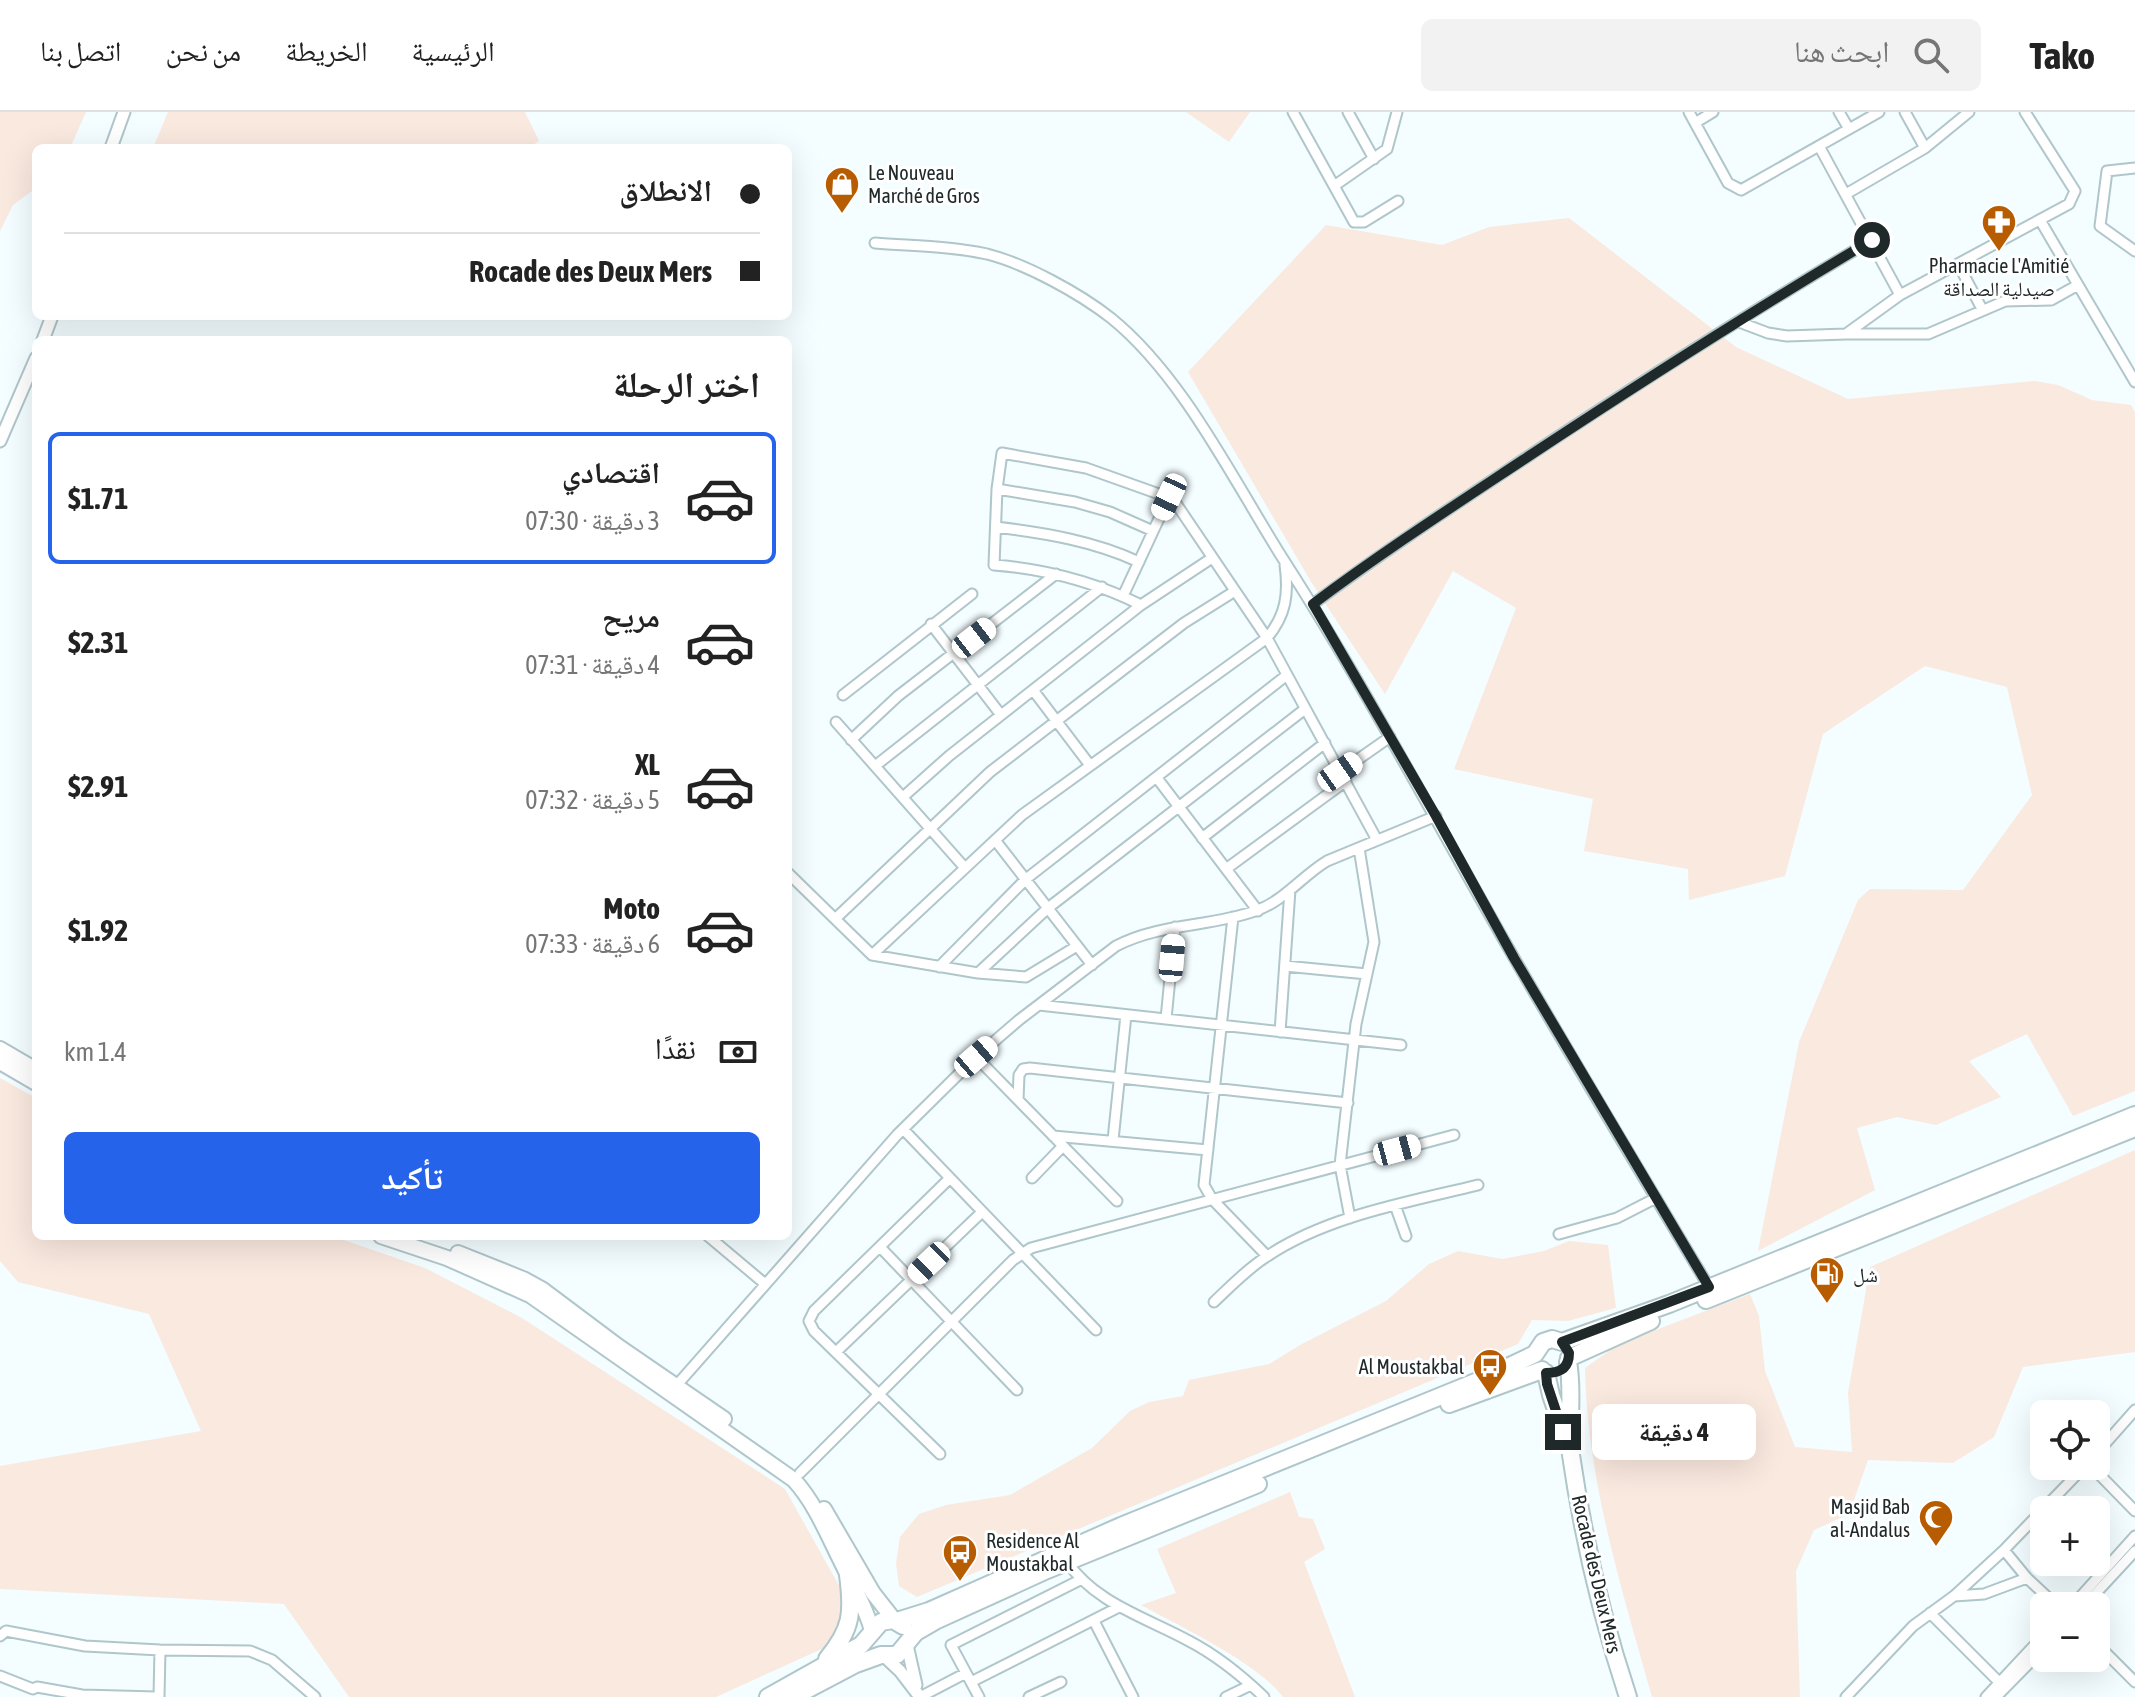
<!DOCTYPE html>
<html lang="ar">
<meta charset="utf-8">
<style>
body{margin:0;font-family:"Asap Condensed","Noto Naskh Arabic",sans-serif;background:#f2f2f2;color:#222;direction:rtl;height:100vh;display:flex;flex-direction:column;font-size:30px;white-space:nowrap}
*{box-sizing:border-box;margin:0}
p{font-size:26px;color:#767676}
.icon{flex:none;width:44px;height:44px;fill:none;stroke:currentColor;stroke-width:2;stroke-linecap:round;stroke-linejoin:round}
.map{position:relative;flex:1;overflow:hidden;direction:ltr}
.side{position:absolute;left:32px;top:224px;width:760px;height:904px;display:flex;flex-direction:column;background:#fff;border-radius:12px;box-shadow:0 8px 32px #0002;direction:rtl}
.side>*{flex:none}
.hud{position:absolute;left:32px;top:32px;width:760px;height:176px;border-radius:12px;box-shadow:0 8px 32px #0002;direction:rtl;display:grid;align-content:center;height:176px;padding:0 32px;background:#fff}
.controls{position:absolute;left:2030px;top:1288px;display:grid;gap:16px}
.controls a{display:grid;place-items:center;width:80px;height:80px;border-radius:12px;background:#fff;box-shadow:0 8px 32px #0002;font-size:40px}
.end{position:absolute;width:36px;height:36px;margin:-18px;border:10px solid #20292a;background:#fff;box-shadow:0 0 0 4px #fff}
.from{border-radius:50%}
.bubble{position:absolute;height:56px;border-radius:12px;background:#fff;box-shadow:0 8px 32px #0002;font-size:26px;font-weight:700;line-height:56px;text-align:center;direction:rtl}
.car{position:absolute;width:24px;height:48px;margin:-24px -12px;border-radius:10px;box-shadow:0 0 6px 2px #0007;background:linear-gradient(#fff 24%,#345 0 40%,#fff 0 76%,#345 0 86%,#fff 0)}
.hud b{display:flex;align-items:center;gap:28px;height:76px;font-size:30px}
.hud b+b{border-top:2px solid #e0e0e0}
.hud i{width:20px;height:20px;background:#222}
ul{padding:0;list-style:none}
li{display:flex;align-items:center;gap:24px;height:132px;margin:0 16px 12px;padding:0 16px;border:4px solid transparent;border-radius:12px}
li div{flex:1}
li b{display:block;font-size:30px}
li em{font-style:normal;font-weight:700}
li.selected{border-color:#2563eb}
li>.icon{width:72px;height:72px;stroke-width:1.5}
h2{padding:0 32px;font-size:36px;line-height:96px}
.pay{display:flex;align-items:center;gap:20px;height:88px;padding:0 32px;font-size:30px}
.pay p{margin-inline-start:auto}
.button{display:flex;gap:16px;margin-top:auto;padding:16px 32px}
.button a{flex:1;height:92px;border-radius:12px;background:#2563eb;color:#fff;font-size:32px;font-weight:700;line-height:92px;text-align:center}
header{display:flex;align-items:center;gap:48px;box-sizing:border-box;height:112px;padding:0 40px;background:#fff;border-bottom:2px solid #e0e0e0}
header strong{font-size:38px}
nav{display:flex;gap:44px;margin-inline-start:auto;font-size:28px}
.search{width:560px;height:72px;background:#f2f2f2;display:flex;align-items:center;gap:20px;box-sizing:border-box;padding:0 28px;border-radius:12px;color:#767676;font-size:30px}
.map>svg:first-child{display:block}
.green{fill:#fae9df}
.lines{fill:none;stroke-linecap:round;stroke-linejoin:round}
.minor-casing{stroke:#afc6ca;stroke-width:13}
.tertiary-casing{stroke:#afc6ca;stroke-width:15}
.primary-casing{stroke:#afc6ca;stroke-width:18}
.trunk-casing{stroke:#afc6ca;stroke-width:20}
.minor{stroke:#fff;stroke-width:9}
.tertiary{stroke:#fff;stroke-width:11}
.primary{stroke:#fff;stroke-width:14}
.trunk{stroke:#fff;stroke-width:16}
.route{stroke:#20292a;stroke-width:10}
.labels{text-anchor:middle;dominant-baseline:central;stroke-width:6;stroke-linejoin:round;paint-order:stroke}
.poi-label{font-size:20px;fill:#20292a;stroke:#fff;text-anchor:start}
.street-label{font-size:20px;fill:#20292a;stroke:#fff}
</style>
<header>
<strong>Tako</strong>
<div class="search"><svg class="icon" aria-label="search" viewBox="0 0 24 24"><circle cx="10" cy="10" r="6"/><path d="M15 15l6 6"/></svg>ابحث هنا</div>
<nav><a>الرئيسية</a><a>الخريطة</a><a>من نحن</a><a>اتصل بنا</a></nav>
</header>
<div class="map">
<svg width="2135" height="1585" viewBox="0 0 2135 1585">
<rect width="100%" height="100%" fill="#f4fdff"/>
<path class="green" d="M0,0H86L70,36H36V76L13,93L0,119Z
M168,0H525L539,29L528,36H153Z
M1186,0H1250L1229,30Z
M1569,106L1736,235L1848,287L2035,269L2058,273L2092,288L2131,293L2135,300V979L2073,1004L2027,922L1969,949L2001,985L1936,1013L1897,1005L1857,1016L1875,1078L1758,1139L1799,930L1858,788L1870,777L1963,778L2032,683L2007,575L1925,554L1823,622L1785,764L1689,788L1688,757L1584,739L1593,687L1454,657L1516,496L1453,459L1385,582L1313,473L1188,260L1326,113L1442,133L1489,115Z
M0,966L36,986V1124H332L425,1156L522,1206L785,1377L841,1477L846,1526L716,1585H349L284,1492L0,1477V1354L201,1319L149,1202L18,1170L0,1149Z
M2135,1038V1240L2023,1255L1994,1325L1953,1351L1868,1348L1849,1402L1814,1418L1796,1459L1800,1585H1652C1622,1478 1587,1368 1585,1256L1619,1232L1750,1182L1759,1204L1765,1259L1795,1335L1852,1340L1848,1281L1870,1155Z
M1569,1129L1608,1133L1616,1196L1568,1209L1532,1208L1518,1232L917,1485L899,1474L896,1451L900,1425L919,1402L946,1393L1010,1383L1092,1336L1130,1299L1149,1290L1183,1284L1189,1268L1269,1252L1300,1233L1386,1189L1429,1152L1458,1139L1502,1147L1544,1139Z
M1290,1380L1299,1405L1313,1407L1325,1437L1304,1450L1355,1585H1283C1258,1551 1179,1514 1141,1493L1176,1481L1157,1437Z"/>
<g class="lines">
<g class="minor-casing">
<path id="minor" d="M1293,0L1354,110H1364L1398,89
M1348,0L1374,47
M1689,0L1728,71L1741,78L1879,0
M1839,0L1849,17
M1905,0L1925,36
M1695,11L1713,0
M1819,34L1900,183
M2135,56L2107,59L2100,114L2135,139
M1334,74L1387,37L1397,0
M1846,82L1925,36L1969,0
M2040,108L2135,270
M875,131C912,134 951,134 987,142C1026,152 1079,181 1111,206C1184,265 1234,370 1285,450C1367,578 1437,712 1513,844C1577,955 1643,1065 1709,1175
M1958,152L1982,197
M1739,210L1768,221L1787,224L1846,222L1900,183L2069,92L2075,79L2025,0
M1846,222H1928L2005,189L2051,188L2078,173
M997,377L1075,390L1110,400L1153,419
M996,415C1045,421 1094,429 1139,450
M1123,484L1169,385
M1313,492C1384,439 1459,390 1533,341C1645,267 1757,196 1872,128
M1141,493C1095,470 1046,457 994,453L997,377L1002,341L1086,356L1173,387L1267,526L1377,728
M931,512L1001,603
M1033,578L1089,652
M843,583L972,482
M836,610L965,756
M851,628L898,584L1056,462
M875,654L1102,475
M1340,660L1390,625
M1157,666L1258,799
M903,685L949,644L1141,493L1212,446
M1202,726L1325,631
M995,728L1092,853
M1226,757L1346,669
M788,761L872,843L978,861L1026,865L1077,834
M1233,805L1204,1073L1212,1087L1267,1144
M835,807L990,660L1184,511L1235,479
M872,843L1022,703L1267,526C1286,503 1289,482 1285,453
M1285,854L1367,862
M939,855L1026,767L1287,563
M978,861L1048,796L1305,597
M1039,893L1401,933
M1166,907L1175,815
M1280,920L1290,778
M976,945L1117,1089
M1018,988L1019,963L1023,957L1030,956L1348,991
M903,1017L1096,1218
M1053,1024L1208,1038
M1113,1028L1126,903
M1032,1066L1063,1034
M1395,1093L1406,1124
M1350,1106L1340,1053L1356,912L1374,830L1359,736
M1559,1122L1617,1106L1656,1086
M708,1124L764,1171
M880,1135L1017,1278
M1214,1190C1231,1174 1247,1157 1266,1145C1326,1104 1409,1090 1478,1073
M836,1240L982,1100
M676,1274L897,1023L976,945L1019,908L1116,834C1160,811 1210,815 1255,799C1283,790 1302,764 1327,749L1436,704
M940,1342L814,1219L809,1209L814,1199L950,1066
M2096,1342L2135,1298
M2091,1354L2135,1399
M800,1361L1013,1148L1031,1136L1454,1023
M2004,1438L2027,1466L2057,1494
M1065,1447C1094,1491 1145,1505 1189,1529C1216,1543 1242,1564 1264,1585
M1954,1484L1984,1482L2027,1466
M2072,1494L2135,1424
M2084,1494L2135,1439
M1930,1501L1999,1570
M1094,1509L1133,1585
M0,1524L6,1519L85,1534L160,1538L250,1539L272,1548L315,1585
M2096,1531L2135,1570
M0,1564L33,1577L37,1575L82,1583L156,1585
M971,1570L1117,1496
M159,1585L160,1538
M920,1585L966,1561
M979,1585L951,1533L1082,1467
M1029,1585L1061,1570
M1226,1585L1251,1573
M1846,1585L1913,1514L1954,1484L2004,1438L2085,1354
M1986,1585L2044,1523
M1996,1585L2044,1536"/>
</g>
<g class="tertiary-casing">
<path id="tertiary" d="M111,36L124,0
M43,228L52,204
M0,329L36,246
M907,1533L916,1573
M884,1544L900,1559L920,1585"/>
</g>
<g class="primary-casing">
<path id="primary" d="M0,937L36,958
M0,950L36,971
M381,1124L447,1146L530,1183L794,1368C816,1392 829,1426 844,1455C854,1477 866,1495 872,1519
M458,1141L523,1167L543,1178L619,1235L724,1307
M824,1397L873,1481L895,1509"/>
</g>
<g class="trunk-casing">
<path id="trunk" d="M1706,1188L2135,1016
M1569,1246L1651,1209
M1568,1250C1574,1281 1567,1313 1571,1343C1583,1425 1602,1507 1628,1585
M1546,1261L1551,1283L1567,1330
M1449,1292L1542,1258
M897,1509L929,1499L1121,1414L1478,1269L1535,1242L1543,1230L1552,1227L1562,1230L1669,1192L2135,1003
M827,1547C852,1517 853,1501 848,1463
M768,1585L861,1533L881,1510L893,1508L903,1514
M793,1585L856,1552L881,1543H897L916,1520L935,1509L1047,1458L1258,1372"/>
</g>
<use href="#minor" class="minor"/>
<use href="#tertiary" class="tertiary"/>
<use href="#primary" class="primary"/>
<use href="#trunk" class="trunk"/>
</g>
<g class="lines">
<path class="route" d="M1563,1320L1547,1272L1546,1261C1560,1261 1569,1256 1569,1241L1562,1230L1709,1175L1514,846L1436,704L1313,492C1381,441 1452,395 1523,348C1638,272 1754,198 1872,128"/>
</g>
<defs>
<g id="shop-pin" transform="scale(1.8)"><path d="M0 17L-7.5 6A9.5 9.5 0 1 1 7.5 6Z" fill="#b75c00" stroke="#fff"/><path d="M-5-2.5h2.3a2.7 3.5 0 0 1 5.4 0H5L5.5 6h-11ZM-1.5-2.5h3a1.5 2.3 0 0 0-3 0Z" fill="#fff"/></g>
<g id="pharmacy-pin" transform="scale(1.8)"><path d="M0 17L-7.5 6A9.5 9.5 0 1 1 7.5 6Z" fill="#b75c00" stroke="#fff"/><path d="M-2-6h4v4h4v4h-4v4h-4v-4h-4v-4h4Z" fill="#fff"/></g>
<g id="fuel-pin" transform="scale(1.8)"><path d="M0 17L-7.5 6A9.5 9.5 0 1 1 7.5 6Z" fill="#b75c00" stroke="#fff"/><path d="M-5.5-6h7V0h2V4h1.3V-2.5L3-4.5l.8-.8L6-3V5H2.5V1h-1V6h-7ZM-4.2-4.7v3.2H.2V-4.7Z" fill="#fff"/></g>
<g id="bus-pin" transform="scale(1.8)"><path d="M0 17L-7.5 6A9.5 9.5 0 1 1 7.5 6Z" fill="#b75c00" stroke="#fff"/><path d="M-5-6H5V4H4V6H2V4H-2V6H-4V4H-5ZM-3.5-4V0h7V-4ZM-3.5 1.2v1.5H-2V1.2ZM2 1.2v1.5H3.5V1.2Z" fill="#fff"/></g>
<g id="mosque-pin" transform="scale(1.8)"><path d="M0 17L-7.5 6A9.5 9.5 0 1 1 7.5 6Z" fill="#b75c00" stroke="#fff"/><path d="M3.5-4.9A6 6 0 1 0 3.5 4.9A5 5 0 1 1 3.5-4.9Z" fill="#fff"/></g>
</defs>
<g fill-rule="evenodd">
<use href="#shop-pin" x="842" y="72"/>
<use href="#pharmacy-pin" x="1999" y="110"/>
<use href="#fuel-pin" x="1827" y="1162"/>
<use href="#bus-pin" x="1490" y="1254"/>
<use href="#mosque-pin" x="1936" y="1405"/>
<use href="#bus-pin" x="960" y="1440"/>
</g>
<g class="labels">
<g class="poi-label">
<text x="868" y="60">Le Nouveau<tspan x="868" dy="23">Marché de Gros</tspan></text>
<text x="1999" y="153" text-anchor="middle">Pharmacie L'Amitié<tspan x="1999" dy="23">صيدلية الصداقة</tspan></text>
<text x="1853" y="1162">شل</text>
<text x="1464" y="1254" text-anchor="end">Al Moustakbal</text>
<text x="1910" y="1394" text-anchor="end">Masjid Bab<tspan x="1910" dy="23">al-Andalus</tspan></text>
<text x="986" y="1428">Residence Al<tspan x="986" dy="23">Moustakbal</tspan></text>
</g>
<g class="street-label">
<text transform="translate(1597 1462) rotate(77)">Rocade des Deux Mers</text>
</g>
</g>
</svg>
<div class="controls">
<a><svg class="icon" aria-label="locate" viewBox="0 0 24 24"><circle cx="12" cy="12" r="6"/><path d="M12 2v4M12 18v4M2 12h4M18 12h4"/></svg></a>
<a>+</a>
<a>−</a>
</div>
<i class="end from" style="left:1872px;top:128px"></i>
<i class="end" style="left:1563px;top:1320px"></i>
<div class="bubble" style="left:1592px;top:1292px;width:164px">4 دقيقة</div>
<i class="car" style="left:1169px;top:385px;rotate:205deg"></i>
<i class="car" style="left:974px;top:526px;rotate:52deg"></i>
<i class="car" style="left:1340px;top:660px;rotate:55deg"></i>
<i class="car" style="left:1172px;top:846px;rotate:5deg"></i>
<i class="car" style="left:976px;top:945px;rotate:49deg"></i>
<i class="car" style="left:1397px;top:1038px;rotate:75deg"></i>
<i class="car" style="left:929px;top:1151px;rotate:226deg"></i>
<div class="hud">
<b><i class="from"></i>الانطلاق</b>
<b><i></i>Rocade des Deux Mers</b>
</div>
<section class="side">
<h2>اختر الرحلة</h2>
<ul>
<li class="selected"><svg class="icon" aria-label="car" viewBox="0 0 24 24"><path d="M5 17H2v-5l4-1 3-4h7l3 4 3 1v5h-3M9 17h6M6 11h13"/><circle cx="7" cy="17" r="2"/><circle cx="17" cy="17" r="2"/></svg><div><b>اقتصادي</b><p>3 دقيقة · 07:30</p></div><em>$1.71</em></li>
<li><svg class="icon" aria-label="car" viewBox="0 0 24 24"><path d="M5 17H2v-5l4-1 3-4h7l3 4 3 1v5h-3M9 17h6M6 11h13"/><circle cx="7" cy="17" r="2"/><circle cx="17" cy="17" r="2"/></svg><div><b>مريح</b><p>4 دقيقة · 07:31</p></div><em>$2.31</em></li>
<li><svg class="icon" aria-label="car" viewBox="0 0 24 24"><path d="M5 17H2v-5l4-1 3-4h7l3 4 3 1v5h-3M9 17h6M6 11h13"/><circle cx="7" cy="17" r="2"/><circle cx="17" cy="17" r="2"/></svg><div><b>XL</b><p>5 دقيقة · 07:32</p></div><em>$2.91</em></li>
<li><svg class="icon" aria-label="car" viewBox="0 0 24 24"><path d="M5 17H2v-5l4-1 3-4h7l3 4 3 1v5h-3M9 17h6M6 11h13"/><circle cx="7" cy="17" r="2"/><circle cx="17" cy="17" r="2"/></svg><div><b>Moto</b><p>6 دقيقة · 07:33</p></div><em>$1.92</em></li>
</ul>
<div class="pay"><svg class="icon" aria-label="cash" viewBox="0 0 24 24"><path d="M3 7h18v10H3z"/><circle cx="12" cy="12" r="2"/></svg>نقدًا<p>1.4 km</p></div>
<div class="button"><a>تأكيد</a></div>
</section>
</div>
